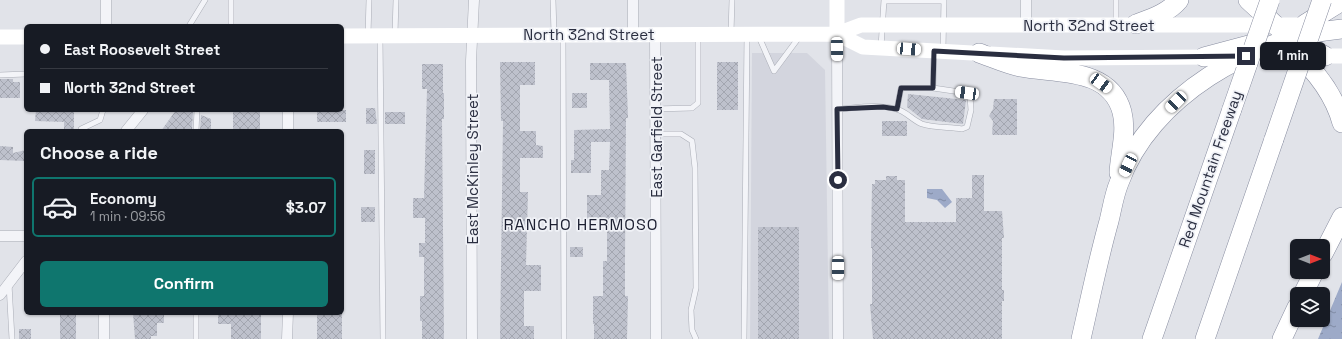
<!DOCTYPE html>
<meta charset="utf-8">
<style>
body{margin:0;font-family:"Space Grotesk",sans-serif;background:#242831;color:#f1f3f6;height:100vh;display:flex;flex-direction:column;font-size:15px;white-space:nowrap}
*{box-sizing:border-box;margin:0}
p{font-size:13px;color:#9ea1a6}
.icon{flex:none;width:22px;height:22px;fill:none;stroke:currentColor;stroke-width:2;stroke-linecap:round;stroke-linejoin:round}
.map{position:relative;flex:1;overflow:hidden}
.sheet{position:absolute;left:24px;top:129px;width:320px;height:186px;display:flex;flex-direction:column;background:#171b24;border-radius:6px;box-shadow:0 1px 3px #0004}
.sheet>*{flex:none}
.top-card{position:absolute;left:24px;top:24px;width:320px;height:88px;border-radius:6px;box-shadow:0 1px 3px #0004;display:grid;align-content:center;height:88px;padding:0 16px;background:#171b24}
.needle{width:26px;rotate:90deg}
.controls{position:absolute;left:1290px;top:239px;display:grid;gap:8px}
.controls a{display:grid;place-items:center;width:40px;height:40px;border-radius:6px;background:#171b24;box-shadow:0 1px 3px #0004;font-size:20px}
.end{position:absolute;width:18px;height:18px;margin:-9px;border:5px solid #2a2e40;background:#fff;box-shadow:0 0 0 2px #fff}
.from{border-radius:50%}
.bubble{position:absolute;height:28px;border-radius:6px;background:#171b24;box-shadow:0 1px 3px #0004;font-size:13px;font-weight:700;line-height:28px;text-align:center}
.car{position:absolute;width:12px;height:24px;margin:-12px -6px;border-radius:5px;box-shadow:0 0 3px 1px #0007;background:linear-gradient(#fff 24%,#345 0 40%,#fff 0 76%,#345 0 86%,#fff 0)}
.top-card b{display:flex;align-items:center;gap:14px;height:38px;font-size:15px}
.top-card b+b{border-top:1px solid #363941}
.top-card i{width:10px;height:10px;background:#f1f3f6}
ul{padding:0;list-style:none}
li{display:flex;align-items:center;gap:12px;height:60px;margin:0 8px 6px;padding:0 8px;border:2px solid transparent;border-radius:6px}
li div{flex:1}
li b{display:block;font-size:15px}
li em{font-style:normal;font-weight:700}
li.current{border-color:#0f766e}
li>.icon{width:36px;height:36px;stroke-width:1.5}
h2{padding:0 16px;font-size:18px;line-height:48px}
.button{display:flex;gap:8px;margin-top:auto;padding:8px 16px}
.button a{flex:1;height:46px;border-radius:6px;background:#0f766e;color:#fff;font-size:16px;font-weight:700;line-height:46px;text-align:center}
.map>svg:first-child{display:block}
.built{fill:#d3d5de}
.water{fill:url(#water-ripples)}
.building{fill:url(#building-cross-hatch)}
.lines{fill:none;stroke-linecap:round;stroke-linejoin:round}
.lane-casing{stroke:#aaadb6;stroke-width:6}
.street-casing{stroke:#aaadb6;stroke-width:11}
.highway-casing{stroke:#888da0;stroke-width:20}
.lane{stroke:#f3f4f8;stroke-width:5}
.street{stroke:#f3f4f8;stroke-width:10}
.secondary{stroke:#fff;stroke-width:15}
.highway{stroke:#fff;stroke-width:19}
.highway-bridge-casing{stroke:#888da0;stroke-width:20;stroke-linecap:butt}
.highway-bridge{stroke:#fff;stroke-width:19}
.route{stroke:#2a2e40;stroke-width:5}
.labels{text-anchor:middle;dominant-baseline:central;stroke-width:3.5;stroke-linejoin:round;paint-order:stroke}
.street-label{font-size:15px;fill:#2a2e40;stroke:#f0f2f7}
.neighbourhood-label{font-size:16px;letter-spacing:1px;fill:#1c1f31;stroke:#f0f2f7}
</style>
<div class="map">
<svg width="1342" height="339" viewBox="0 0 1342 339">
<defs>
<pattern id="water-ripples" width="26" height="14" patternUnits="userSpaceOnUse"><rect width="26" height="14" fill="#9daac8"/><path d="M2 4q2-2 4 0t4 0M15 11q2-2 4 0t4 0" fill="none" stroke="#808ba4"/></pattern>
<pattern id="building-cross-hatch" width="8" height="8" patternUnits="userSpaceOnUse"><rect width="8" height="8" fill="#bec1cc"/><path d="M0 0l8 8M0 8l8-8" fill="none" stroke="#a3a6b0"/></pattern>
</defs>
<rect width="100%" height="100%" fill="#e1e3e9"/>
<path class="built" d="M752,53H807L825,70L829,339H750Z"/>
<path class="water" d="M927,189H942L952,202L945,208L937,200L927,198Z
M1342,282V339H1318Z"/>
<path class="building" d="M500,62H535V85H520V131H536V145L543,146V158H520V192H528L526,265H541V291H524V326H534V339H500L503,121H501Z
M717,62H738V110H717Z
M590,63H626L628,118H626L625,261V296H628L627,339H594V324H593V296H603V261H607V219H587V195H601V170H609L610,142H591V173H571V160H574V130L610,129L609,80H590Z
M422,64H443V93H444V119H442L444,339H422V321H420V296H424V257H419V243H425V218H413V198H424L427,89H422Z
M0,79H13V82H20V98H0Z
M572,93H587V108H572Z
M908,94L966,100L963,124L922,119L907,107Z
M994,99H1017V135H993L992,134L993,121L989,116L993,109Z
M366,108H375L377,124H366Z
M36,110H74V131H64V122L35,121Z
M176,110L193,111L192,131H161Z
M233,110H260V131H233Z
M317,110H346V122H317Z
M385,112H405V124H385Z
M201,115L211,119V131H200Z
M882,121H907V136H882Z
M0,146L13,147V153L26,150V161L0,160Z
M364,150H375V174H364Z
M972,175H984V211H1002L1004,238H1002V290H1004V301H1002V339H873L870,304H872V248H871L872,184H875V180H886V176H897V180H905V222H956V198H972Z
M361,207H375V222H361Z
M758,227H799V339H758Z
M570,247H583V257H570Z
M60,313H76V339H60Z
M133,313H164V323H157V336H151V339H135Z
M218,313H261V339H231V324H218Z
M317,313H342V339H317Z
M19,329H31V339H19Z"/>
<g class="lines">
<g class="lane-casing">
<path id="lane" d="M231,0V26
M553,0L554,34
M884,1H944
M1116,23V0
M189,26L205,0
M731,33L732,0
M395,34L396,0
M368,35L369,0
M563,36L564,339
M380,37L383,339
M759,37L774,71L800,36
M881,47L884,0
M943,49L944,0
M0,75L26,74
M655,109L692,108L698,103V36
M837,109C856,108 877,104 896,109C906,111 912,120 922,124C934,128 949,127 962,129L967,127L971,110L970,96L967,93L933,88L934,52
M897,109L901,88H933
M81,131V129L100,120L103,110
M196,131L197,110
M655,134H681L692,141L695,168L696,288L691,310L692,330L696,339
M9,284L12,339
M196,313V339
M744,339L747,35"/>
</g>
<g class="street-casing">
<path id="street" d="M1026,25V0
M106,26V0
M655,34L656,339
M837,34L838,339
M633,35V0
M126,131L143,110
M288,131V110
M0,236H26
M0,295L26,261
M104,339V313
M287,339L288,313
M472,339L471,61L474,0"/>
</g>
<g class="highway-casing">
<path id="highway" d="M1248,0L1284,33L1325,56
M1136,24C1152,18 1168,13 1179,0
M1305,24L1342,1
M1292,49C1314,69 1334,93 1342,123
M979,53C993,58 1006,64 1020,67C1057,74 1110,67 1122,112C1127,132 1120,153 1119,173
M1204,57L1249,45
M1323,254L1342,217
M1303,294L1314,272
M1081,339C1090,300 1098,260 1109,221C1112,209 1114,195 1119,183C1150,96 1254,37 1342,29
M1152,339L1232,109
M1205,339L1274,139
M1282,339L1297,307"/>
</g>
<use href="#lane" class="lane"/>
<use href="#street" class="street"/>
<path class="secondary" d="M837,34L863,47L1064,58L1214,57
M837,34V0
M342,36L837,34L861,25H1315
M0,37H26
M1250,56H1342"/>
<use href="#highway" class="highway"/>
<g class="highway-bridge-casing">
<path id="highway-bridge" d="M1232,109L1270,0
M1274,139L1322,0"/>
</g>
<use href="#highway-bridge" class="highway-bridge"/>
</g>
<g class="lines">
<path class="route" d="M838,180L837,109L883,107L897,109L901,88H933L934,51L1064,58L1246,56"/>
</g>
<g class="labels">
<g class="street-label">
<text x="1089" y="25">North 32nd Street</text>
<text x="589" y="34">North 32nd Street</text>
<text transform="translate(656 127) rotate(-90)">East Garfield Street</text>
<text transform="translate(472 169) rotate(-90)">East McKinley Street</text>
<text transform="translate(1210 169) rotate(-71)">Red Mountain Freeway</text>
</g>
<g class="neighbourhood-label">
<text x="581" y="224">RANCHO HERMOSO</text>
</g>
</g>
</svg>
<div class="controls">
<a><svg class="needle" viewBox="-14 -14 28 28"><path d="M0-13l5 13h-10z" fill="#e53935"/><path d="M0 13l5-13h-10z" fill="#9ea1a6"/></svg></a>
<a><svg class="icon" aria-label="layers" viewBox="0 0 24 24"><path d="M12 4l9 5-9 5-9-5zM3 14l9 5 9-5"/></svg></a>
</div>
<i class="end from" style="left:838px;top:180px"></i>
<i class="end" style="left:1246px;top:56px"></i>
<div class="bubble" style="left:1260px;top:42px;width:66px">1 min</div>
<i class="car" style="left:837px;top:49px;rotate:179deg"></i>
<i class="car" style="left:909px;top:49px;rotate:94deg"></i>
<i class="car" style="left:1101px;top:83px;rotate:126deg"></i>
<i class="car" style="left:967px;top:93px;rotate:278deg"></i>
<i class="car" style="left:1176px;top:102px;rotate:225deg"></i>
<i class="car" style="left:1128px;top:165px;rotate:206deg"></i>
<i class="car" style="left:838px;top:268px;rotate:180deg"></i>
<div class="top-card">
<b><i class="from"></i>East Roosevelt Street</b>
<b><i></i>North 32nd Street</b>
</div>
<section class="sheet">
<h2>Choose a ride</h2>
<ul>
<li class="current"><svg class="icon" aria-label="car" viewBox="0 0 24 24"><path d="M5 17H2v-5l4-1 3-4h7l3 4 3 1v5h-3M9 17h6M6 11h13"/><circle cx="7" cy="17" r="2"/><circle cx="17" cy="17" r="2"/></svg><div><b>Economy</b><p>1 min · 09:56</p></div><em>$3.07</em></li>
</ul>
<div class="button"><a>Confirm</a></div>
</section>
</div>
